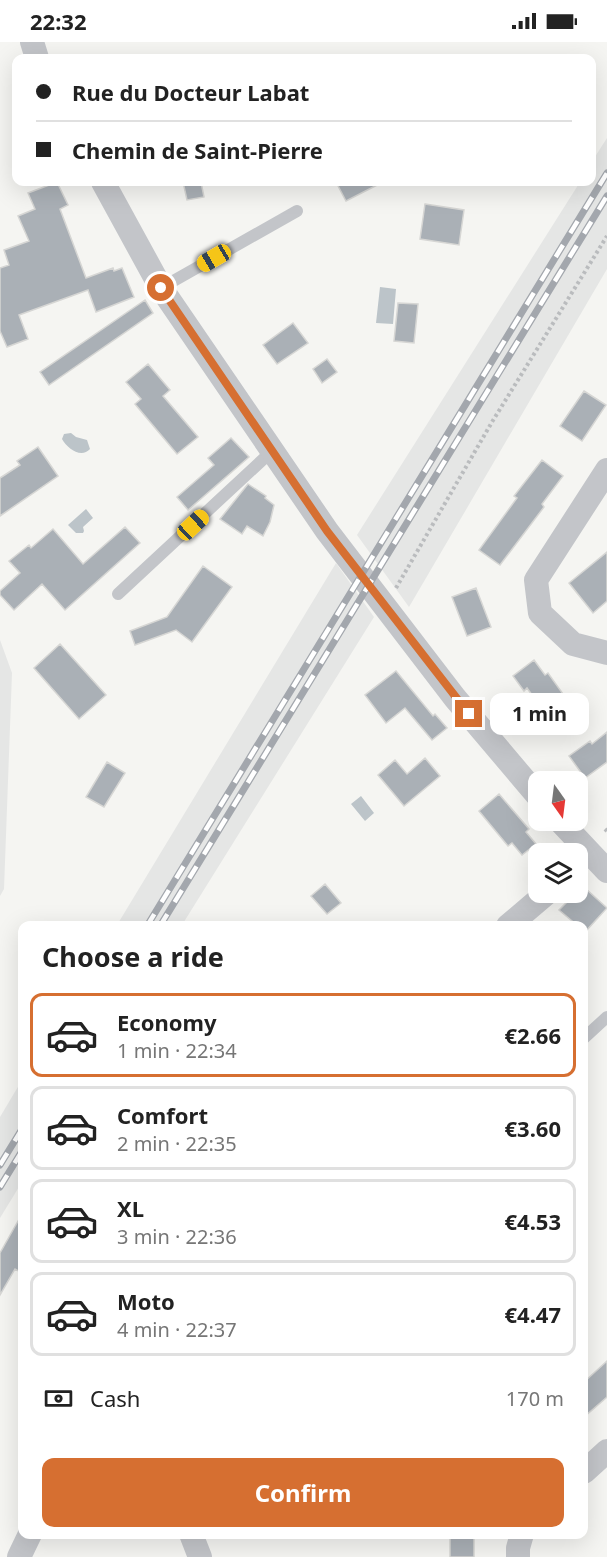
<!DOCTYPE html>
<meta charset="utf-8">
<style>
body{margin:0;font-family:"Noto Sans",sans-serif;background:#f6f6f6;color:#222;height:100vh;display:flex;flex-direction:column;font-size:22px;white-space:nowrap}
*{box-sizing:border-box;margin:0}
p{font-size:20px;color:#767676}
.icon{flex:none;width:33px;height:33px;fill:none;stroke:currentColor;stroke-width:2;stroke-linecap:round;stroke-linejoin:round}
.map{position:relative;flex:1;overflow:hidden}
.panel{position:absolute;left:18px;top:879px;width:570px;height:618px;display:flex;flex-direction:column;background:#fff;border-radius:12px;box-shadow:0 6px 24px #0002}
.panel>*{flex:none}
.top-card{position:absolute;left:12px;top:12px;width:584px;height:132px;border-radius:12px;box-shadow:0 6px 24px #0002;display:grid;align-content:center;height:132px;padding:0 24px;background:#fff}
.needle{width:39px;rotate:166deg}
.tools{position:absolute;left:528px;top:729px;display:grid;gap:12px}
.tools a{display:grid;place-items:center;width:60px;height:60px;border-radius:12px;background:#fff;box-shadow:0 6px 24px #0002;font-size:30px}
.end{position:absolute;width:27px;height:27px;margin:-14px;border:8px solid #d66f31;background:#fff;box-shadow:0 0 0 3px #fff}
.from{border-radius:50%}
.bubble{position:absolute;height:42px;border-radius:12px;background:#fff;box-shadow:0 6px 24px #0002;font-size:20px;font-weight:700;line-height:42px;text-align:center}
.car{position:absolute;width:18px;height:36px;margin:-18px -9px;border-radius:8px;box-shadow:0 0 4px 2px #0007;background:linear-gradient(#f5c518 24%,#345 0 40%,#f5c518 0 76%,#345 0 86%,#f5c518 0)}
.top-card b{display:flex;align-items:center;gap:21px;height:57px;font-size:22px}
.top-card b+b{border-top:2px solid #e0e0e0}
.top-card i{width:15px;height:15px;background:#222}
ul{padding:0;list-style:none}
li{display:flex;align-items:center;gap:18px;height:84px;margin:0 12px 9px;padding:0 12px;border:3px solid #e0e0e0;border-radius:12px}
li div{flex:1}
li b{display:block;font-size:22px}
li em{font-style:normal;font-weight:700}
li.on{border-color:#d66f31}
li>.icon{width:54px;height:54px;stroke-width:1.5}
h2{padding:0 24px;font-size:27px;line-height:72px}
.pay{display:flex;align-items:center;gap:15px;height:66px;padding:0 24px;font-size:22px}
.pay p{margin-inline-start:auto}
.button{display:flex;gap:12px;margin-top:auto;padding:12px 24px}
.button a{flex:1;height:69px;border-radius:12px;background:#d66f31;color:#fff;font-size:24px;font-weight:700;line-height:69px;text-align:center}
.status{display:flex;justify-content:space-between;align-items:center;height:42px;padding:0 30px;background:#fff;direction:ltr}
.status svg{height:16px;fill:currentColor}
.map>svg:first-child{display:block}
.built{fill:#e5e6e5}
.water{fill:#bcc4c9}
.building{fill:#aab0b6;stroke:#d6d6d4;stroke-width:1.5}
.lines{fill:none;stroke-linecap:round;stroke-linejoin:round}
.path{stroke:#babcbe;stroke-width:4;stroke-dasharray:3 3;stroke-linecap:butt}
.service{stroke:#c3c5c9;stroke-width:12}
.minor{stroke:#c3c5c9;stroke-width:24}
.rail-casing{stroke:#a3a7ad;stroke-width:7}
.rail{stroke:#fff;stroke-width:4.5;stroke-dasharray:14;stroke-linecap:butt}
.route{stroke:#d66f31;stroke-width:8}
</style>
<div class="status"><b>22:32</b><svg viewBox="0 0 49 12"><path d="M0 12V9h3v3zM5 12V6h3v6zM10 12V3h3v9zM15 12V0h3v12zM26 1h20v11H26zM47 4h2v5h-2z"/></svg></div>
<div class="map">
<svg width="607" height="1515" viewBox="0 0 607 1515">
<rect width="100%" height="100%" fill="#f5f5f2"/>
<path class="built" d="M607,96V227L409,565L357,493L580,140H591V121Z
M336,521L374,575L182,883H117Z
M0,598L12,631L4,847L0,854Z
M22,1038V1140L0,1176V1075Z"/>
<path class="water" d="M380,245L396,247L393,282L376,281Z
M64,392L71,391L76,395L87,398L90,407C81,417 67,406 62,397Z
M86,467L93,476L83,485L84,489L83,491H76L68,483Z
M361,754L374,771L365,779L351,762Z"/>
<path class="building" d="M57,140L68,163L60,167L86,236L113,226L114,229L122,226L134,255L96,270L88,248L19,273L28,297L7,305L0,289V226L9,223L4,208L29,199L18,174L35,167L28,151Z
M183,140H201L204,155L187,158Z
M336,140H383L346,159Z
M425,162L464,168L459,203L420,197Z
M145,258L153,271L49,343L40,330Z
M398,261L418,262L414,301L394,299Z
M293,281L308,301L277,322L263,303Z
M327,317L337,330L322,341L313,327Z
M148,322L170,348L163,354L198,395L177,412L135,362L141,357L126,340Z
M584,349L606,363L582,399L560,384Z
M231,396L249,415L188,468L177,455L214,423L208,416Z
M38,405L58,434L0,474V436L20,423L17,419Z
M542,418L563,434L542,462L544,465L500,523L479,508L517,456L514,454Z
M248,442L266,454L265,456L274,463L270,480L263,494L247,484L242,492L220,477Z
M125,485L140,501L65,568L42,542L14,568L0,553V549L20,531L9,519L29,503L31,506L53,487L83,522Z
M607,510V559L593,571L569,541Z
M203,524L232,545L192,600L176,588L135,603L130,589L167,575Z
M476,546L491,585L467,594L452,555Z
M60,602L106,653L79,677L34,626Z
M534,618L545,633L548,631L563,652L542,667L527,646L524,649L513,634Z
M396,629L433,674L435,672L447,686L432,698L405,666L386,681L365,653Z
M607,690V720L585,736L569,714L590,699L592,702Z
M425,716L440,734L404,764L378,733L395,718L407,732Z
M107,720L125,731L104,765L86,755Z
M499,752L529,787L526,790L536,802L522,813L512,801L508,804L479,769Z
M325,842L341,861L327,872L311,854Z
M580,847H586L607,866L585,890L584,884H578L559,868Z
M22,1172V1231L15,1227L0,1253V1211Z
M607,1319V1355L584,1375V1340Z
M474,1492V1515H450V1493Z"/>
<g class="lines">
<path class="path" d="M396,546L492,380L607,194
M605,787L607,789"/>
<path class="service" d="M161,246L297,169
M118,552L272,409
M584,996L607,975"/>
<path class="minor" d="M32,0L37,16
M103,140L161,246L327,489L455,656L538,754
M607,428L536,538L540,571L573,602L607,611
M559,778L607,829
M508,884L548,850
M584,1430L607,1409
M191,1492L200,1515
M19,1515L30,1492
M518,1515V1506L522,1492"/>
<g class="rail-casing">
<path id="rail" d="M147,884L607,131
M160,884L607,154
M0,1123L22,1087
M0,1145L22,1109"/>
</g>
<use href="#rail" class="rail"/>
</g>
<g class="lines">
<path class="route" d="M161,246L327,489L469,672"/>
</g>
</svg>
<div class="tools">
<a><svg class="needle" viewBox="-14 -14 28 28"><path d="M0-13l5 13h-10z" fill="#e53935"/><path d="M0 13l5-13h-10z" fill="#767676"/></svg></a>
<a><svg class="icon" aria-label="layers" viewBox="0 0 24 24"><path d="M12 4l9 5-9 5-9-5zM3 14l9 5 9-5"/></svg></a>
</div>
<i class="end from" style="left:161px;top:246px"></i>
<i class="end" style="left:469px;top:672px"></i>
<div class="bubble" style="left:490px;top:651px;width:99px">1 min</div>
<i class="car" style="left:214px;top:216px;rotate:240deg"></i>
<i class="car" style="left:193px;top:483px;rotate:47deg"></i>
<div class="top-card">
<b><i class="from"></i>Rue du Docteur Labat</b>
<b><i></i>Chemin de Saint-Pierre</b>
</div>
<section class="panel">
<h2>Choose a ride</h2>
<ul>
<li class="on"><svg class="icon" aria-label="car" viewBox="0 0 24 24"><path d="M5 17H2v-5l4-1 3-4h7l3 4 3 1v5h-3M9 17h6M6 11h13"/><circle cx="7" cy="17" r="2"/><circle cx="17" cy="17" r="2"/></svg><div><b>Economy</b><p>1 min · 22:34</p></div><em>€2.66</em></li>
<li><svg class="icon" aria-label="car" viewBox="0 0 24 24"><path d="M5 17H2v-5l4-1 3-4h7l3 4 3 1v5h-3M9 17h6M6 11h13"/><circle cx="7" cy="17" r="2"/><circle cx="17" cy="17" r="2"/></svg><div><b>Comfort</b><p>2 min · 22:35</p></div><em>€3.60</em></li>
<li><svg class="icon" aria-label="car" viewBox="0 0 24 24"><path d="M5 17H2v-5l4-1 3-4h7l3 4 3 1v5h-3M9 17h6M6 11h13"/><circle cx="7" cy="17" r="2"/><circle cx="17" cy="17" r="2"/></svg><div><b>XL</b><p>3 min · 22:36</p></div><em>€4.53</em></li>
<li><svg class="icon" aria-label="car" viewBox="0 0 24 24"><path d="M5 17H2v-5l4-1 3-4h7l3 4 3 1v5h-3M9 17h6M6 11h13"/><circle cx="7" cy="17" r="2"/><circle cx="17" cy="17" r="2"/></svg><div><b>Moto</b><p>4 min · 22:37</p></div><em>€4.47</em></li>
</ul>
<div class="pay"><svg class="icon" aria-label="cash" viewBox="0 0 24 24"><path d="M3 7h18v10H3z"/><circle cx="12" cy="12" r="2"/></svg>Cash<p>170 m</p></div>
<div class="button"><a>Confirm</a></div>
</section>
</div>
